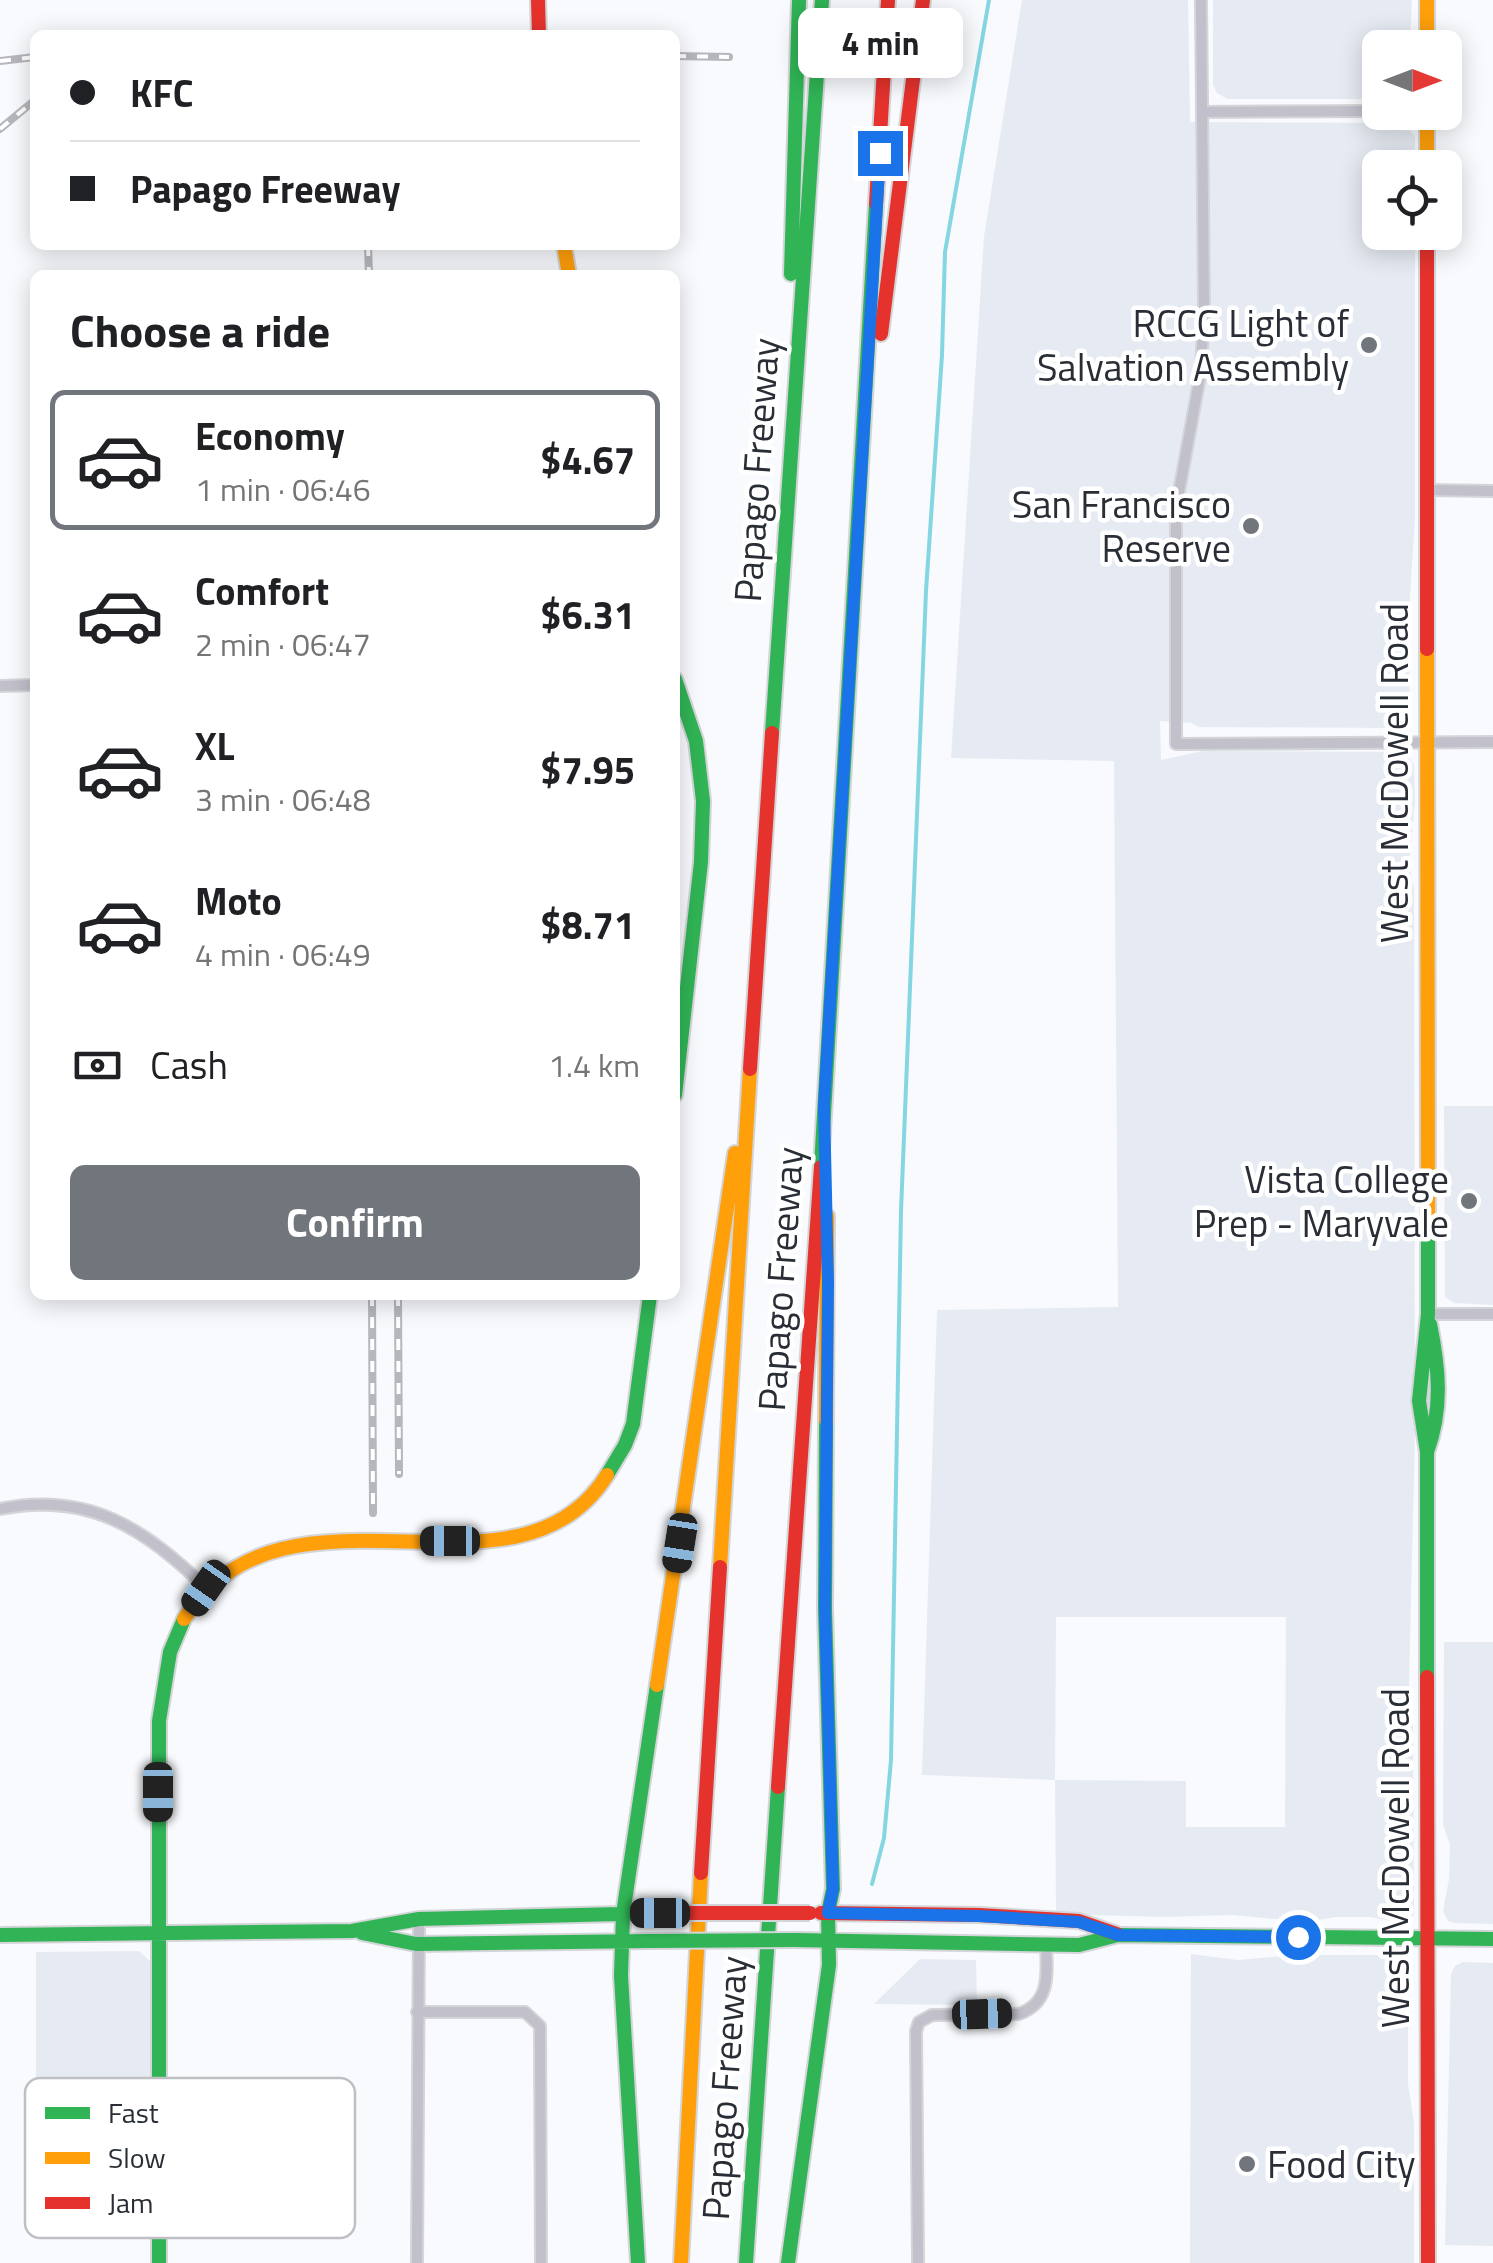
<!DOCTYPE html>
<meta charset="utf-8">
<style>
body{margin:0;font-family:"Titillium Web",sans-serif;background:#f6f6f6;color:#202124;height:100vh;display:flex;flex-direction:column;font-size:38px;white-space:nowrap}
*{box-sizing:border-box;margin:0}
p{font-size:32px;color:#757577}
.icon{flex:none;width:55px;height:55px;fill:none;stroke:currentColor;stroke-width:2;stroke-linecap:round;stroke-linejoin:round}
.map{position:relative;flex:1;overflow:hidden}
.sheet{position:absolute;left:30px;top:270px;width:650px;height:1030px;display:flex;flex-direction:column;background:#fff;border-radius:15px;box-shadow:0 5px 25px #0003}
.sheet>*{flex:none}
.top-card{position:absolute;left:30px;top:30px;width:650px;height:220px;border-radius:15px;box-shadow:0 5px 25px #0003;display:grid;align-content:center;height:220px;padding:0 40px;background:#fff}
.needle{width:65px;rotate:90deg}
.buttons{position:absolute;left:1362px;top:30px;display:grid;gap:20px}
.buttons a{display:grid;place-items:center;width:100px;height:100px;border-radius:15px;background:#fff;box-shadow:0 5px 25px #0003;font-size:50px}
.end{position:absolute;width:45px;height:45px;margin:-22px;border:12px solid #1a73e8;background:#fff;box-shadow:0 0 0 5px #fff}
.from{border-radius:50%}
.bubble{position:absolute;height:70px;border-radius:15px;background:#fff;box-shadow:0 5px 25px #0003;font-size:32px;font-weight:700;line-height:70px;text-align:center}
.car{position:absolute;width:30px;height:60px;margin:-30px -15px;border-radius:12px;box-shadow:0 0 8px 2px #0007;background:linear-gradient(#222 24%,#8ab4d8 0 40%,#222 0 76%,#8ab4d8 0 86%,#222 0)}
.top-card b{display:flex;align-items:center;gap:35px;height:95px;font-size:38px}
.top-card b+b{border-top:2px solid #e0e0e0}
.top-card i{width:25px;height:25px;background:#202124}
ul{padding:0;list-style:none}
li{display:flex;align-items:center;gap:30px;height:140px;margin:0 20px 15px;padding:0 20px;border:5px solid transparent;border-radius:15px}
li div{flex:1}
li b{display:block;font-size:38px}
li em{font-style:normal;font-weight:700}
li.active{border-color:#71757c}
li>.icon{width:90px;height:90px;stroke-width:1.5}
h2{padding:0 40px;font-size:45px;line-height:120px}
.pay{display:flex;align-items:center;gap:25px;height:110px;padding:0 40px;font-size:38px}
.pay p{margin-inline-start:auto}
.cta{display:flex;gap:20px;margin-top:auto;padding:20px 40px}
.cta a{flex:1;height:115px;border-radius:15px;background:#71757c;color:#fff;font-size:40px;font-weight:700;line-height:115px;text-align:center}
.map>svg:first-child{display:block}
.built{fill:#e6ebf3;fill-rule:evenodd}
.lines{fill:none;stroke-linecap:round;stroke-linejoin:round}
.stream{stroke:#83d6e2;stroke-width:4}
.street-casing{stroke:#d4d5d8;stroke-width:14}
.fast-casing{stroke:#d4d5d8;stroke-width:18}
.slow-casing{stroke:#d4d5d8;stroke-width:18}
.jam-casing{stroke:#d4d5d8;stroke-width:18}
.street{stroke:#c1c0cb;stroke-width:10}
.fast{stroke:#30b455;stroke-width:14}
.slow{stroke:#ff9f0a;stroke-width:14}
.jam{stroke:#e5322d;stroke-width:14}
.rail-casing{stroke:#b6b6bd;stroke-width:8}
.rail{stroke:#fff;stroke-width:4;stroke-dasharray:11;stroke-linecap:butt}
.fast-bridge-casing{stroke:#d4d5d8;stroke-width:18;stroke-linecap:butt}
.jam-bridge-casing{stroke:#d4d5d8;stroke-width:18;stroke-linecap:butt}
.fast-bridge{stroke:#30b455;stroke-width:14}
.jam-bridge{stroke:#e5322d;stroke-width:14}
.route{stroke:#1a73e8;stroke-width:12}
.poi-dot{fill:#71757c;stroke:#fff;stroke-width:4}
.labels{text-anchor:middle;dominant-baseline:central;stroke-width:9;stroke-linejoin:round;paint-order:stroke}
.poi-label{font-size:38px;fill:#292e36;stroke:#fff;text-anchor:end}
.street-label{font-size:38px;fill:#292e36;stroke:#fff}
.key{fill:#fff;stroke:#bfc0c3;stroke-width:2.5}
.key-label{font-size:28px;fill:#292e36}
</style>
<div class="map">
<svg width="1493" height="2263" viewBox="0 0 1493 2263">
<rect width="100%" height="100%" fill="#f8fafd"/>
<path class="built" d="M1022,0H1188L1190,122L1403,123L1415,136V167L1380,168V232L1415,233V519L1410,595L1409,718L1404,725L1395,728L1198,727L1192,723L1160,721L1161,760L1203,751L1397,752L1407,754L1414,765L1415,800L1409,864L1414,887L1415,1433L1409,1684L1413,1721L1414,1915L1404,1923L1369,1917H1335L1309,1922L1232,1915L1165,1917L1056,1914L1055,1780L922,1775L937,1310L1118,1307L1114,761L951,758L984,236ZM1056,1617H1286L1285,1827H1186V1781L1055,1780Z
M1213,0H1412L1410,47L1380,48V99H1227L1217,93L1213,85Z
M1444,1106H1493V1305L1454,1303L1445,1297Z
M1444,1642H1493V1924L1454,1923L1448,1921L1443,1911L1449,1879L1450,1845L1443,1824Z
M139,1951L151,1962L150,2084H36V1952Z
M1191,1954L1238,1960L1293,1955H1400L1412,1961L1414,1967L1408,2004V2084L1414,2122V2263H1190Z
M920,1959L976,1960L977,2005L874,2004Z
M1463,1962L1493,1963V2246L1445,2245L1451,1974L1455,1966Z"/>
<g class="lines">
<path class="stream" d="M872,1884L884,1838L891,1760L901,1211L926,591L942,355L945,252L989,0"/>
<g class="street-casing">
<path id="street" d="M1201,0L1204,308L1201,371L1176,508V744L1493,742
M1203,112L1380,111
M1426,490L1493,491
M0,686L35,685
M1428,1314H1493
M0,1509C89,1491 145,1529 206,1588
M417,2012H525L540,2026L541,2263
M417,2263L419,1919
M918,2263L916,2031L919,2022L932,2015L1019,2014C1051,2002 1047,1974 1046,1945"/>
</g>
<g class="fast-casing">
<path id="fast" d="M791,274L799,0
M675,679L696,741L703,801L701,862L675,1095
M772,733L822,0
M821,1167L876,204
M1427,1452C1443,1409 1439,1368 1430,1324
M607,1475L625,1445L633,1424L650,1295
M1427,1677V1452L1419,1401L1428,1314V1212
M362,1933L416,1944L650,1941
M0,1935L352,1931L419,1919L660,1913
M794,1940L1079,1945L1118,1935L1493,1939
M159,2263V1721L170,1652L184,1619
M638,2263L621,1976L623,1914L657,1685
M746,2263L778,1787
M788,2263L829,1965L828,1913L833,1889L825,1609L826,1420"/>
</g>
<g class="slow-casing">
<path id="slow" d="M1427,0V48
M1427,112V168
M564,245L569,275
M1427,649L1428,1212
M826,1420L827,1216
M720,1567L750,1069
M184,1619C285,1459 517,1620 607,1475
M657,1685L735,1153
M681,2263L701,1873"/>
</g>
<g class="jam-casing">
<path id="jam" d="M538,0L539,35
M876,204L888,0
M1427,232V649
M881,334L923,0
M750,1069L772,733
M1427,1677L1428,2263
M778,1787L821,1167
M701,1873L720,1567
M821,1913L979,1915L1079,1921L1117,1934"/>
</g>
<use href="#street" class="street"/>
<use href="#fast" class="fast"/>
<use href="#slow" class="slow"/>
<use href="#jam" class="jam"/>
<g class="rail-casing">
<path id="rail" d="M675,56L729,57
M0,61L35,57
M0,129L35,100
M368,245L369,275
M372,1295L373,1513
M398,1295L399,1474"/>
</g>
<use href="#rail" class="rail"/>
<g class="fast-bridge-casing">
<path id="fast-bridge" d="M650,1941L794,1940"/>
</g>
<g class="jam-bridge-casing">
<path id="jam-bridge" d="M660,1913H810"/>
</g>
<use href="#fast-bridge" class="fast-bridge"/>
<use href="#jam-bridge" class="jam-bridge"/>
</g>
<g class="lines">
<path class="route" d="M880,153L824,1106L828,1282L825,1609L833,1889L828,1913L979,1916L1079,1922L1118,1935L1298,1937"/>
</g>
<g class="poi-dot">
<circle cx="1369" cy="345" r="10"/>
<circle cx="1251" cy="526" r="10"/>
<circle cx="1469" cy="1201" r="10"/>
<circle cx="1247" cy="2164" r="10"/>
</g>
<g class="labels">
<g class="poi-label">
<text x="1349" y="323">RCCG Light of<tspan x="1349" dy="44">Salvation Assembly</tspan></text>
<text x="1231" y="504">San Francisco<tspan x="1231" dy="44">Reserve</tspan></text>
<text x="1449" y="1179">Vista College<tspan x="1449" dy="44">Prep - Maryvale</tspan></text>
<text x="1267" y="2164" text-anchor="start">Food City</text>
</g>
<g class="street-label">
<text transform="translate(756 470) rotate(-86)">Papago Freeway</text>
<text transform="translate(1394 773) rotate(-90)">West McDowell Road</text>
<text transform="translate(780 1279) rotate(-86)">Papago Freeway</text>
<text transform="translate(1395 1858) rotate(-90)">West McDowell Road</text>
<text transform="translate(724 2088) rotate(-86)">Papago Freeway</text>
</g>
</g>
<rect x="25" y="2078" width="330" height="160" rx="15" class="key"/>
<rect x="45" y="2107" width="45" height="12" fill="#30b455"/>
<rect x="45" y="2152" width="45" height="12" fill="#ff9f0a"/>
<rect x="45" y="2197" width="45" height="12" fill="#e5322d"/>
<g class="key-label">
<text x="108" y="2123">Fast</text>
<text x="108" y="2168">Slow</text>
<text x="108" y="2213">Jam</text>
</g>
</svg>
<div class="buttons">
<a><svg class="needle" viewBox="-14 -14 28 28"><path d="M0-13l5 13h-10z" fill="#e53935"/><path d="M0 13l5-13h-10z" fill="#757577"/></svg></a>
<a><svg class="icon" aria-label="locate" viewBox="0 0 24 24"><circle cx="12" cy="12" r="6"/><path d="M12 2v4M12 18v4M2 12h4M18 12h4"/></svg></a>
</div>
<i class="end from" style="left:1298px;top:1937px"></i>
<i class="end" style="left:880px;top:153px"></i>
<div class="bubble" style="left:798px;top:8px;width:165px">4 min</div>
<i class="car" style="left:450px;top:1541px;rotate:270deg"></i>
<i class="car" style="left:680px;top:1543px;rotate:189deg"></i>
<i class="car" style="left:206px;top:1588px;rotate:215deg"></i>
<i class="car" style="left:158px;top:1792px;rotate:180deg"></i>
<i class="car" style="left:660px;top:1913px;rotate:270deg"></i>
<i class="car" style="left:982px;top:2014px;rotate:88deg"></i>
<div class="top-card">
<b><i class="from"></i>KFC</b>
<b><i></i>Papago Freeway</b>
</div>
<section class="sheet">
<h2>Choose a ride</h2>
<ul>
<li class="active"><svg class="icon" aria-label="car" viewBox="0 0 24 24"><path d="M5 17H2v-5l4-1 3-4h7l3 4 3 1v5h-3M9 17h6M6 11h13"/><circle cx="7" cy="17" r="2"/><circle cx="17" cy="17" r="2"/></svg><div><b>Economy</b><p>1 min · 06:46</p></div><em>$4.67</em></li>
<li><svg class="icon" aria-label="car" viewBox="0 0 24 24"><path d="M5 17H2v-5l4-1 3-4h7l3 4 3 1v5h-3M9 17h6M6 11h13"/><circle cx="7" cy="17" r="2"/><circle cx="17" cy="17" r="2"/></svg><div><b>Comfort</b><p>2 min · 06:47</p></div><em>$6.31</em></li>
<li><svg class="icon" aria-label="car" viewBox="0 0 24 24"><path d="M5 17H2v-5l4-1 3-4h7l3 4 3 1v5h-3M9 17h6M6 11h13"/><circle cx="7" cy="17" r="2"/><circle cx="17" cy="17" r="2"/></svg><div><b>XL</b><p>3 min · 06:48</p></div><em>$7.95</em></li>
<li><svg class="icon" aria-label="car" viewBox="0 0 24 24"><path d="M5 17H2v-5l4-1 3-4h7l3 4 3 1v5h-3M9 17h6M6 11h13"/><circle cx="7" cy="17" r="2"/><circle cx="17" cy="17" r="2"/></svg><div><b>Moto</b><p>4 min · 06:49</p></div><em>$8.71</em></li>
</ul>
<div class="pay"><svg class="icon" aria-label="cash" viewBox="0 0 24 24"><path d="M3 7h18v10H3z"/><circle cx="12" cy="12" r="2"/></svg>Cash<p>1.4 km</p></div>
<div class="cta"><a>Confirm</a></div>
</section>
</div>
